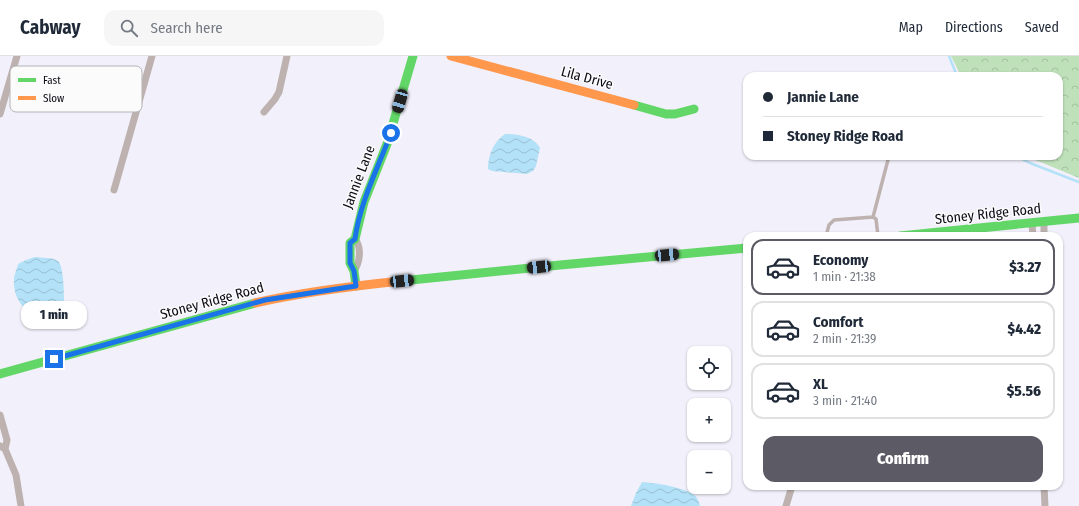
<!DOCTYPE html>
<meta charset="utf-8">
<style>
body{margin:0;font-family:"Fira Sans Condensed",sans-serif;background:#f6f6f7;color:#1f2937;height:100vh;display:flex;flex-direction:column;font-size:15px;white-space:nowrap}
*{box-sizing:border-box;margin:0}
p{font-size:13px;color:#747a83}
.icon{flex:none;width:22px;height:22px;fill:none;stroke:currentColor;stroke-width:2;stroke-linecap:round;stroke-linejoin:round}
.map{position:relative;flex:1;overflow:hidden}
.details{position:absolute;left:743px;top:176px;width:320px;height:258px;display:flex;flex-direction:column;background:#fff;border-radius:12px;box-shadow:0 1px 3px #0004}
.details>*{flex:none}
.guide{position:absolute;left:743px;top:16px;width:320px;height:88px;border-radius:12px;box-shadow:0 1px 3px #0004;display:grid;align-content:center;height:88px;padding:0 20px;background:#fff}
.tools{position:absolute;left:687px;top:290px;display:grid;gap:8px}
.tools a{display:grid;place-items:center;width:44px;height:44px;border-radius:8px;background:#fff;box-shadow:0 1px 3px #0004;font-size:20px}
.end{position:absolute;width:18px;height:18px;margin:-9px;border:5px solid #1a73e8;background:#fff;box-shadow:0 0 0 2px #fff}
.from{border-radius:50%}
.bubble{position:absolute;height:28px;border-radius:12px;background:#fff;box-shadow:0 1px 3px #0004;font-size:13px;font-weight:800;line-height:28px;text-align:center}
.car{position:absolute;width:12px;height:24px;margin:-12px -6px;border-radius:5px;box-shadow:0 0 3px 1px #0007;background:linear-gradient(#222 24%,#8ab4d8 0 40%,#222 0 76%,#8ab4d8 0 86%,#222 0)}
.guide b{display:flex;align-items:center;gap:14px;height:38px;font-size:15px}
.guide b+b{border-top:1px solid #e0e1e3}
.guide i{width:10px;height:10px;background:#1f2937}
ul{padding:7px 0 0;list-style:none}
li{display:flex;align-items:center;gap:12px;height:56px;margin:0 8px 6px;padding:0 12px;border:2px solid #e0e1e3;border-radius:12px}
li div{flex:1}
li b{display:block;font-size:15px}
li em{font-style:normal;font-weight:800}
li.active{border-color:#5c5a65}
li>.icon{width:36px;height:36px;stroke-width:1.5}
.primary-button{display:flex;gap:8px;margin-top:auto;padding:8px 20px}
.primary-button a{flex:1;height:46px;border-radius:12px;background:#5c5a65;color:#fff;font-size:16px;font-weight:800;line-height:46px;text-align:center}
header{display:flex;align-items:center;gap:24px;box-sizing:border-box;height:56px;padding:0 20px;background:#fff;border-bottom:1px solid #e0e1e3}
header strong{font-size:19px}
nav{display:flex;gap:22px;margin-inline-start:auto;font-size:14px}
.search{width:280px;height:36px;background:#f6f6f7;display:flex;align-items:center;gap:10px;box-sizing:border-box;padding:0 14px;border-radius:12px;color:#747a83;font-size:15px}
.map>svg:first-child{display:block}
.forest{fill:url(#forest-crowns)}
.water{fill:url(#water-waves)}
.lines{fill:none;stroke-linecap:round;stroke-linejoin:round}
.stream{stroke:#b3e1f7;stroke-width:2.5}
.lane{stroke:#beb2b0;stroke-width:3.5}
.street{stroke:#beb2b0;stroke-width:7}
.fast{stroke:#63d668;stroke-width:9}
.slow{stroke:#ff974d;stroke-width:9}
.route{stroke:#1a73e8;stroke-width:5}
.labels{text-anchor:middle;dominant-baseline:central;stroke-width:3;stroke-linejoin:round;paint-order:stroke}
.street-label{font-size:14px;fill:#0c0a15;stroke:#fbfbfb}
.key{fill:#fbfbfb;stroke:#b3b3b6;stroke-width:1}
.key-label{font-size:11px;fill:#0c0a15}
</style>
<header>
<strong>Cabway</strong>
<div class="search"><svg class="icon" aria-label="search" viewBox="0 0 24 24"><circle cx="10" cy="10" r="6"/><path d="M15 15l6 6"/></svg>Search here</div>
<nav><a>Map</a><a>Directions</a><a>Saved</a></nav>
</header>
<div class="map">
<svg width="1079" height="450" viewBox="0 0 1079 450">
<defs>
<pattern id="forest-crowns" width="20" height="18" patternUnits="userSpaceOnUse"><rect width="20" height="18" fill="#bfe1ba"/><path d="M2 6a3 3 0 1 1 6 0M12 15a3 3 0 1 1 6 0" fill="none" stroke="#a3c09f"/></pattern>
<pattern id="water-waves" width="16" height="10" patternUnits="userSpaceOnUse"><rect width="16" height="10" fill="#b3e1f7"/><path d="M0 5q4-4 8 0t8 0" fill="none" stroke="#99c0d3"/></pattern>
</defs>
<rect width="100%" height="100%" fill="#f2f0fa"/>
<path class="forest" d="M951,0H1079V122L1026,100H1059V20H961Z"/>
<path class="water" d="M505,78C516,78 534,80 540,92L536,110L533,115L527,118L492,115L488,113C488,100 493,86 505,78Z
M35,201C42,202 52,201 58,205C64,211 64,238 64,247C57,253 50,255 41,255C38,255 34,256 31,255C19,252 13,235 14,224C14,219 17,213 18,208L26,204Z
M642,426C656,427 683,431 694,439C698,442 699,446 700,450H631L636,437Z"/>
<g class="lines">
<path class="stream" d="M949,0L957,20
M1016,100L1030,107L1079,126"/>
<path class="lane" d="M873,161L889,100
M826,180L829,169L834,164L873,161L876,163L878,180"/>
<path class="street" d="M264,56L275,43L279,36L287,0
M0,58L17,0
M114,134L152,0
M1032,168L1033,180
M1044,180V166
M354,215C360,206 362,192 355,183
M0,359L7,384L5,393L0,390
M5,393L16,419L21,450
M1044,430L1045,450
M786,450L792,430"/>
<path class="fast" d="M634,49L666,58H675L694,53
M900,180L1079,162
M401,225L560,209L747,192
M356,230L354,215L350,207V187L355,183L364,146L387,88L413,0
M0,318L255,247"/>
<path class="slow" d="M451,0L634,49
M255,247C303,236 352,230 401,225"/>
</g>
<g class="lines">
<path class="route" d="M54,303L265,244L356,230L354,215L350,207V187L355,183C360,146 378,112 391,77"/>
</g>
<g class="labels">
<g class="street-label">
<text transform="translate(587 22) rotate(15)">Lila Drive</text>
<text transform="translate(359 121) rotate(-69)">Jannie Lane</text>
<text transform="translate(988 158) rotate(-6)">Stoney Ridge Road</text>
<text transform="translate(212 245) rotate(-15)">Stoney Ridge Road</text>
</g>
</g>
<rect x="10" y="10" width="132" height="46" rx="6" class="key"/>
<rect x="18" y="22" width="18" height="4" fill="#63d668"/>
<rect x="18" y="40" width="18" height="4" fill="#ff974d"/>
<g class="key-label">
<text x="43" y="28">Fast</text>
<text x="43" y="46">Slow</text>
</g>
</svg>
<div class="tools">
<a><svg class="icon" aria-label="locate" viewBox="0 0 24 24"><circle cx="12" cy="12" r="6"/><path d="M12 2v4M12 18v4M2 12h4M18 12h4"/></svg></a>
<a>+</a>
<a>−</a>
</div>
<i class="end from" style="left:391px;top:77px"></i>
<i class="end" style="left:54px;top:303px"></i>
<div class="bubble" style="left:21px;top:245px;width:66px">1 min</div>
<i class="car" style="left:400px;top:45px;rotate:196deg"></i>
<i class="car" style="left:667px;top:199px;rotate:85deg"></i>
<i class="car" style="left:539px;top:211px;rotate:264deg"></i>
<i class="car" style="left:402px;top:225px;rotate:84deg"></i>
<div class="guide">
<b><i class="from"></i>Jannie Lane</b>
<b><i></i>Stoney Ridge Road</b>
</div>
<section class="details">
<ul>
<li class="active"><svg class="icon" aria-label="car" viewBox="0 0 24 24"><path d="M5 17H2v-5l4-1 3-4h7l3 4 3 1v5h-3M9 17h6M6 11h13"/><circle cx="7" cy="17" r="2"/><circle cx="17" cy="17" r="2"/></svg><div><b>Economy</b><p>1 min · 21:38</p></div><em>$3.27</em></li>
<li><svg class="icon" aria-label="car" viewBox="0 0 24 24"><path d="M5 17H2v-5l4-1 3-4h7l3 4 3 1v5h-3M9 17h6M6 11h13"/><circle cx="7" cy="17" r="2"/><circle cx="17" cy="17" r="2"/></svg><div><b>Comfort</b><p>2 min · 21:39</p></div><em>$4.42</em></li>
<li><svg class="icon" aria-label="car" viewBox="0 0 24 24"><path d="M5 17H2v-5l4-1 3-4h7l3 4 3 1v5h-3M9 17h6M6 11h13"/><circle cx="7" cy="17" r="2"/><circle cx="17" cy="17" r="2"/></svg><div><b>XL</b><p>3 min · 21:40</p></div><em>$5.56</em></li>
</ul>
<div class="primary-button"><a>Confirm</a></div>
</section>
</div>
